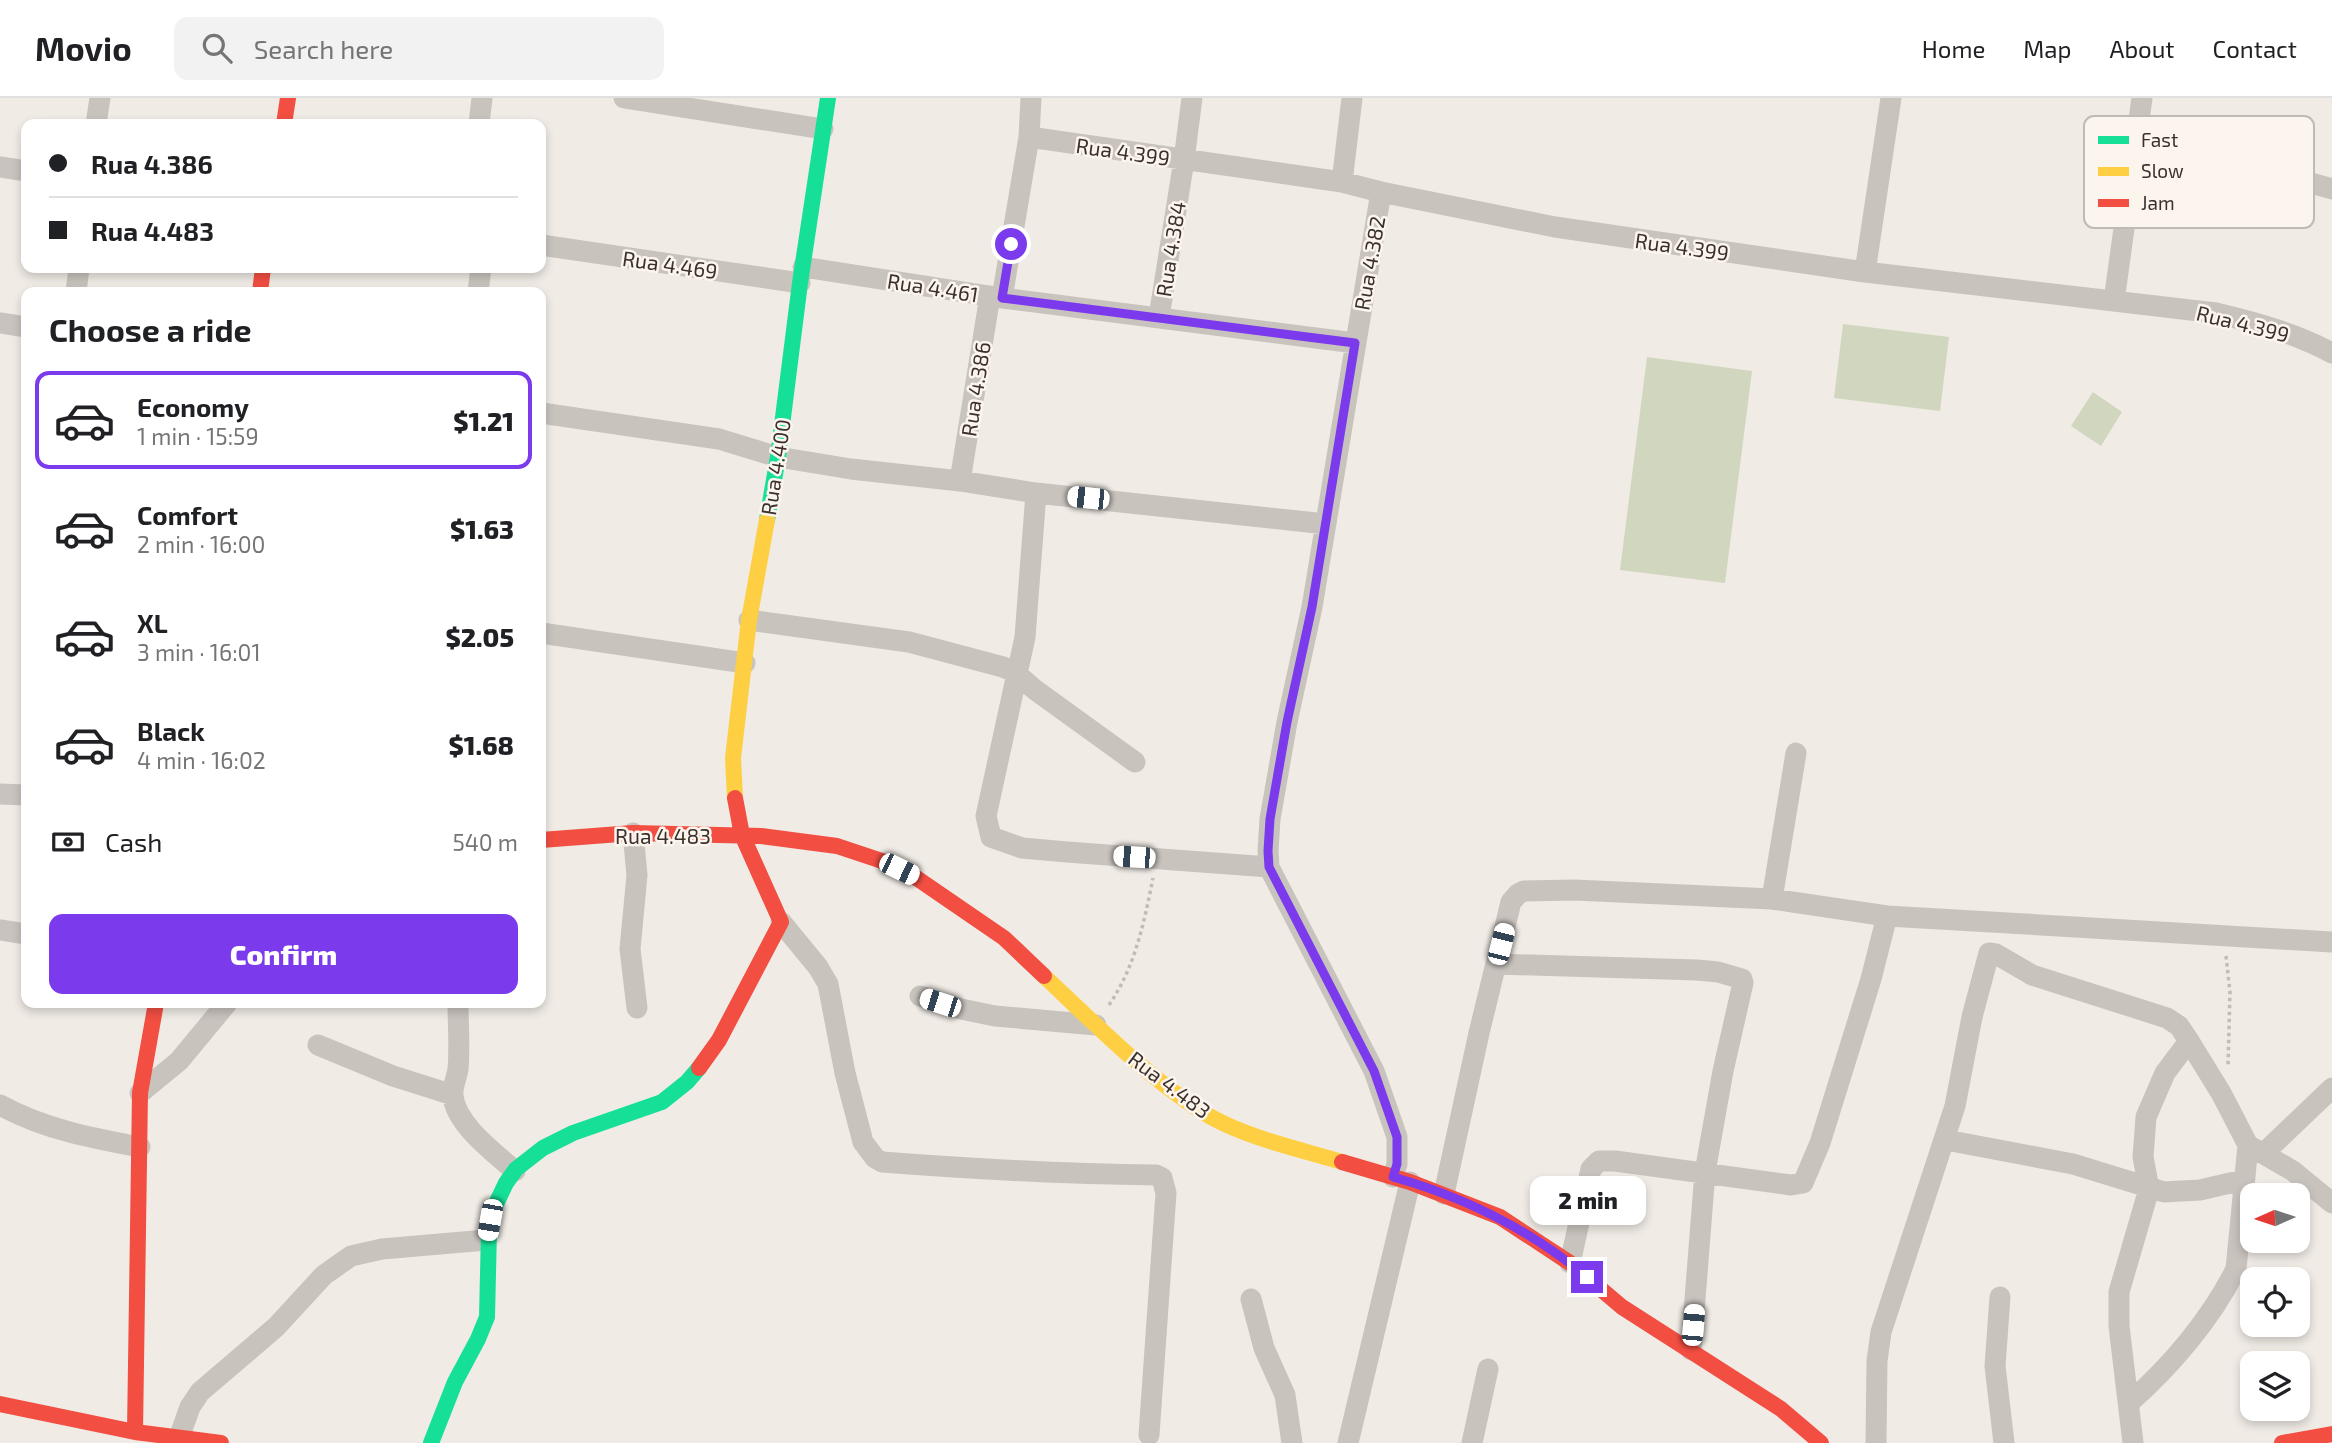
<!DOCTYPE html>
<meta charset="utf-8">
<style>
body{margin:0;font-family:"Exo 2",sans-serif;background:#f2f2f2;color:#202124;height:100vh;display:flex;flex-direction:column;font-size:26px;white-space:nowrap}
*{box-sizing:border-box;margin:0}
p{font-size:23px;color:#757577}
.icon{flex:none;width:38px;height:38px;fill:none;stroke:currentColor;stroke-width:2;stroke-linecap:round;stroke-linejoin:round}
.map{position:relative;flex:1;overflow:hidden}
.drawer{position:absolute;left:21px;top:189px;width:525px;height:721px;display:flex;flex-direction:column;background:#fff;border-radius:14px;box-shadow:0 4px 10px #0003}
.drawer>*{flex:none}
.banner{position:absolute;left:21px;top:21px;width:525px;height:154px;border-radius:14px;box-shadow:0 4px 10px #0003;display:grid;align-content:center;height:154px;padding:0 28px;background:#fff}
.needle{width:46px;rotate:267deg}
.buttons{position:absolute;left:2240px;top:1085px;display:grid;gap:14px}
.buttons a{display:grid;place-items:center;width:70px;height:70px;border-radius:14px;background:#fff;box-shadow:0 4px 10px #0003;font-size:35px}
.end{position:absolute;width:32px;height:32px;margin:-16px;border:9px solid #7c3aed;background:#fff;box-shadow:0 0 0 4px #fff}
.from{border-radius:50%}
.bubble{position:absolute;height:49px;border-radius:14px;background:#fff;box-shadow:0 4px 10px #0003;font-size:23px;font-weight:800;line-height:49px;text-align:center}
.car{position:absolute;width:21px;height:42px;margin:-21px -10px;border-radius:9px;box-shadow:0 0 5px 2px #0007;background:linear-gradient(#fff 24%,#345 0 40%,#fff 0 76%,#345 0 86%,#fff 0)}
.banner b{display:flex;align-items:center;gap:24px;height:66px;font-size:26px}
.banner b+b{border-top:2px solid #e0e0e0}
.banner i{width:18px;height:18px;background:#202124}
ul{padding:0;list-style:none}
li{display:flex;align-items:center;gap:21px;height:98px;margin:0 14px 10px;padding:0 14px;border:4px solid transparent;border-radius:14px}
li div{flex:1}
li b{display:block;font-size:26px}
li em{font-style:normal;font-weight:800}
li.active{border-color:#7c3aed}
li>.icon{width:63px;height:63px;stroke-width:1.5}
h2{padding:0 28px;font-size:32px;line-height:84px}
.pay{display:flex;align-items:center;gap:18px;height:77px;padding:0 28px;font-size:26px}
.pay p{margin-inline-start:auto}
.button{display:flex;gap:14px;margin-top:auto;padding:14px 28px}
.button a{flex:1;height:80px;border-radius:14px;background:#7c3aed;color:#fff;font-size:28px;font-weight:800;line-height:80px;text-align:center}
header{display:flex;align-items:center;gap:42px;box-sizing:border-box;height:98px;padding:0 35px;background:#fff;border-bottom:2px solid #e0e0e0}
header strong{font-size:33px}
nav{display:flex;gap:38px;margin-inline-start:auto;font-size:24px}
.search{width:490px;height:63px;background:#f2f2f2;display:flex;align-items:center;gap:18px;box-sizing:border-box;padding:0 24px;border-radius:14px;color:#757577;font-size:26px}
.map>svg:first-child{display:block}
.green{fill:#d1d6bf}
.lines{fill:none;stroke-linecap:round;stroke-linejoin:round}
.path{stroke:#c2bbb6;stroke-width:3.5;stroke-dasharray:3.5 3.5;stroke-linecap:butt}
.street{stroke:#c9c3be;stroke-width:21}
.fast{stroke:#16e098;stroke-width:16}
.slow{stroke:#ffcf43;stroke-width:16}
.jam{stroke:#f24e42;stroke-width:16}
.route{stroke:#7c3aed;stroke-width:9}
.labels{text-anchor:middle;dominant-baseline:central;stroke-width:5;stroke-linejoin:round;paint-order:stroke}
.street-label{font-size:21px;fill:#3b302b;stroke:#fbf5ee}
.key{fill:#fbf5ee;stroke:#c1bab4;stroke-width:2}
.key-label{font-size:19px;fill:#3b302b}
</style>
<header>
<strong>Movio</strong>
<div class="search"><svg class="icon" aria-label="search" viewBox="0 0 24 24"><circle cx="10" cy="10" r="6"/><path d="M15 15l6 6"/></svg>Search here</div>
<nav><a>Home</a><a>Map</a><a>About</a><a>Contact</a></nav>
</header>
<div class="map">
<svg width="2332" height="1345" viewBox="0 0 2332 1345">
<rect width="100%" height="100%" fill="#f0ebe5"/>
<path class="green" d="M1843,226L1949,239L1940,313L1834,300Z
M1647,259L1752,273L1725,485L1620,472Z
M2093,294L2122,314L2101,348L2071,328Z"/>
<g class="lines">
<path class="path" d="M2226,858L2230,894L2228,969
M1109,907C1135,869 1144,825 1153,780"/>
<path class="street" d="M624,0L823,31
M96,26L100,0
M479,26L482,0
M1029,39L1342,84L1381,94L1555,129L1865,174L2216,215C2257,225 2295,235 2332,255
M2134,56L2271,74L2332,91
M0,69L26,73
M1342,84L1352,0
M1381,94L1312,509L1287,624L1270,721L1268,753L1269,769L1374,973L1397,1039V1066L1393,1079
M541,147L800,185
M803,169L1002,200L1355,245
M1865,174L1891,0
M76,194L79,170
M478,194L481,170
M1002,200L1029,39L1031,0
M2114,203L2142,0
M1159,219L1184,62L1192,0
M0,225L26,229
M541,315L719,341L778,359L851,371L960,383L1036,395L1326,426
M960,383L990,198
M1036,395L1025,539L986,718L991,739L1022,750L1067,754L1269,769
M749,522L909,544L1003,569L1016,575L1034,591L1135,664
M541,535L745,565
M0,696L26,697
M633,735L637,777L630,851L637,910
M1772,801L1796,655
M781,824L818,869L828,886L845,975L863,1044L875,1060L882,1064C973,1071 1064,1076 1156,1077L1162,1080L1166,1095L1149,1337
M0,832L26,836
M1496,866L1697,872L1718,874L1742,881L1743,885L1723,973L1705,1074L1691,1252
M920,898L961,911L995,918L1096,927
M458,905C458,926 460,949 458,971C457,979 452,989 453,998C456,1027 495,1055 515,1073
M318,947L393,978L453,997
M140,995L179,963L227,905
M0,1007C44,1031 91,1040 140,1049
M1946,1042L2073,1066L2164,1094L2200,1092L2243,1082
M2264,1055L2332,990
M1444,1096L1479,935L1511,804L1518,796L1524,793L1574,792L1772,801L1887,818L2332,844
M1570,1165L1591,1071L1599,1063H1615L1791,1087L1803,1085L1820,1045L1871,881L1887,818
M2000,1199L1995,1268L2004,1345
M1251,1201L1264,1250L1285,1297L1292,1345
M2130,1304C2171,1268 2211,1221 2236,1171L2248,1047
M179,1340L190,1309L200,1294L276,1229L324,1177L351,1158L382,1151L486,1142
M1348,1345L1410,1084
M1472,1345L1488,1271
M1876,1345L1877,1263L1881,1234L1955,1008L1972,919L1989,855L1996,856L2032,877L2167,920L2179,928L2189,943L2221,995L2248,1047L2293,1073L2332,1105
M2133,1345L2119,1228V1194L2149,1091L2143,1059L2146,1019L2165,975L2189,943"/>
<path class="fast" d="M767,422L778,359L800,185L828,0
M431,1345L455,1284L478,1241L487,1219L489,1132L495,1108L506,1085L516,1071L543,1050L573,1035L662,1004L687,984L699,970"/>
<path class="slow" d="M735,700L733,660L749,522L767,422
M1044,878C1094,925 1153,985 1211,1019C1251,1041 1299,1051 1342,1064"/>
<path class="jam" d="M284,26L288,0
M260,194L263,170
M541,742L633,735L761,738L837,748L882,763L915,779L1004,840L1044,878
M699,970L719,942L781,824L742,737L735,700
M1342,1064L1410,1084L1500,1119L1570,1165L1622,1209L1781,1311L1821,1345
M0,1306L135,1334L221,1345
M135,1334L140,995L156,905
M2282,1345L2332,1336"/>
</g>
<g class="lines">
<path class="route" d="M1011,146L1002,200L1355,245L1312,509L1287,624L1270,721L1268,753L1269,769L1374,973L1397,1039V1066L1393,1079C1465,1099 1530,1132 1587,1179"/>
</g>
<g class="labels">
<g class="street-label">
<text transform="translate(1123 53) rotate(8)">Rua 4.399</text>
<text transform="translate(1682 148) rotate(8)">Rua 4.399</text>
<text transform="translate(1170 151) rotate(-81)">Rua 4.384</text>
<text transform="translate(1369 165) rotate(-80)">Rua 4.382</text>
<text transform="translate(670 166) rotate(8)">Rua 4.469</text>
<text transform="translate(933 189) rotate(9)">Rua 4.461</text>
<text transform="translate(2243 225) rotate(14)">Rua 4.399</text>
<text transform="translate(975 291) rotate(-81)">Rua 4.386</text>
<text transform="translate(775 369) rotate(-81)">Rua 4.400</text>
<text x="663" y="737">Rua 4.483</text>
<text transform="translate(1170 986) rotate(37)">Rua 4.483</text>
</g>
</g>
<rect x="2084" y="18" width="230" height="112" rx="10" class="key"/>
<rect x="2098" y="38" width="31" height="8" fill="#16e098"/>
<rect x="2098" y="69" width="31" height="9" fill="#ffcf43"/>
<rect x="2098" y="101" width="31" height="8" fill="#f24e42"/>
<g class="key-label">
<text x="2141" y="49">Fast</text>
<text x="2141" y="80">Slow</text>
<text x="2141" y="112">Jam</text>
</g>
</svg>
<div class="buttons">
<a><svg class="needle" viewBox="-14 -14 28 28"><path d="M0-13l5 13h-10z" fill="#e53935"/><path d="M0 13l5-13h-10z" fill="#757577"/></svg></a>
<a><svg class="icon" aria-label="locate" viewBox="0 0 24 24"><circle cx="12" cy="12" r="6"/><path d="M12 2v4M12 18v4M2 12h4M18 12h4"/></svg></a>
<a><svg class="icon" aria-label="layers" viewBox="0 0 24 24"><path d="M12 4l9 5-9 5-9-5zM3 14l9 5 9-5"/></svg></a>
</div>
<i class="end from" style="left:1011px;top:146px"></i>
<i class="end" style="left:1587px;top:1179px"></i>
<div class="bubble" style="left:1530px;top:1078px;width:116px">2 min</div>
<i class="car" style="left:1088px;top:400px;rotate:276deg"></i>
<i class="car" style="left:1134px;top:759px;rotate:274deg"></i>
<i class="car" style="left:899px;top:771px;rotate:116deg"></i>
<i class="car" style="left:1501px;top:846px;rotate:14deg"></i>
<i class="car" style="left:940px;top:905px;rotate:288deg"></i>
<i class="car" style="left:490px;top:1122px;rotate:190deg"></i>
<i class="car" style="left:1693px;top:1227px;rotate:5deg"></i>
<div class="banner">
<b><i class="from"></i>Rua 4.386</b>
<b><i></i>Rua 4.483</b>
</div>
<section class="drawer">
<h2>Choose a ride</h2>
<ul>
<li class="active"><svg class="icon" aria-label="car" viewBox="0 0 24 24"><path d="M5 17H2v-5l4-1 3-4h7l3 4 3 1v5h-3M9 17h6M6 11h13"/><circle cx="7" cy="17" r="2"/><circle cx="17" cy="17" r="2"/></svg><div><b>Economy</b><p>1 min · 15:59</p></div><em>$1.21</em></li>
<li><svg class="icon" aria-label="car" viewBox="0 0 24 24"><path d="M5 17H2v-5l4-1 3-4h7l3 4 3 1v5h-3M9 17h6M6 11h13"/><circle cx="7" cy="17" r="2"/><circle cx="17" cy="17" r="2"/></svg><div><b>Comfort</b><p>2 min · 16:00</p></div><em>$1.63</em></li>
<li><svg class="icon" aria-label="car" viewBox="0 0 24 24"><path d="M5 17H2v-5l4-1 3-4h7l3 4 3 1v5h-3M9 17h6M6 11h13"/><circle cx="7" cy="17" r="2"/><circle cx="17" cy="17" r="2"/></svg><div><b>XL</b><p>3 min · 16:01</p></div><em>$2.05</em></li>
<li><svg class="icon" aria-label="car" viewBox="0 0 24 24"><path d="M5 17H2v-5l4-1 3-4h7l3 4 3 1v5h-3M9 17h6M6 11h13"/><circle cx="7" cy="17" r="2"/><circle cx="17" cy="17" r="2"/></svg><div><b>Black</b><p>4 min · 16:02</p></div><em>$1.68</em></li>
</ul>
<div class="pay"><svg class="icon" aria-label="cash" viewBox="0 0 24 24"><path d="M3 7h18v10H3z"/><circle cx="12" cy="12" r="2"/></svg>Cash<p>540 m</p></div>
<div class="button"><a>Confirm</a></div>
</section>
</div>
